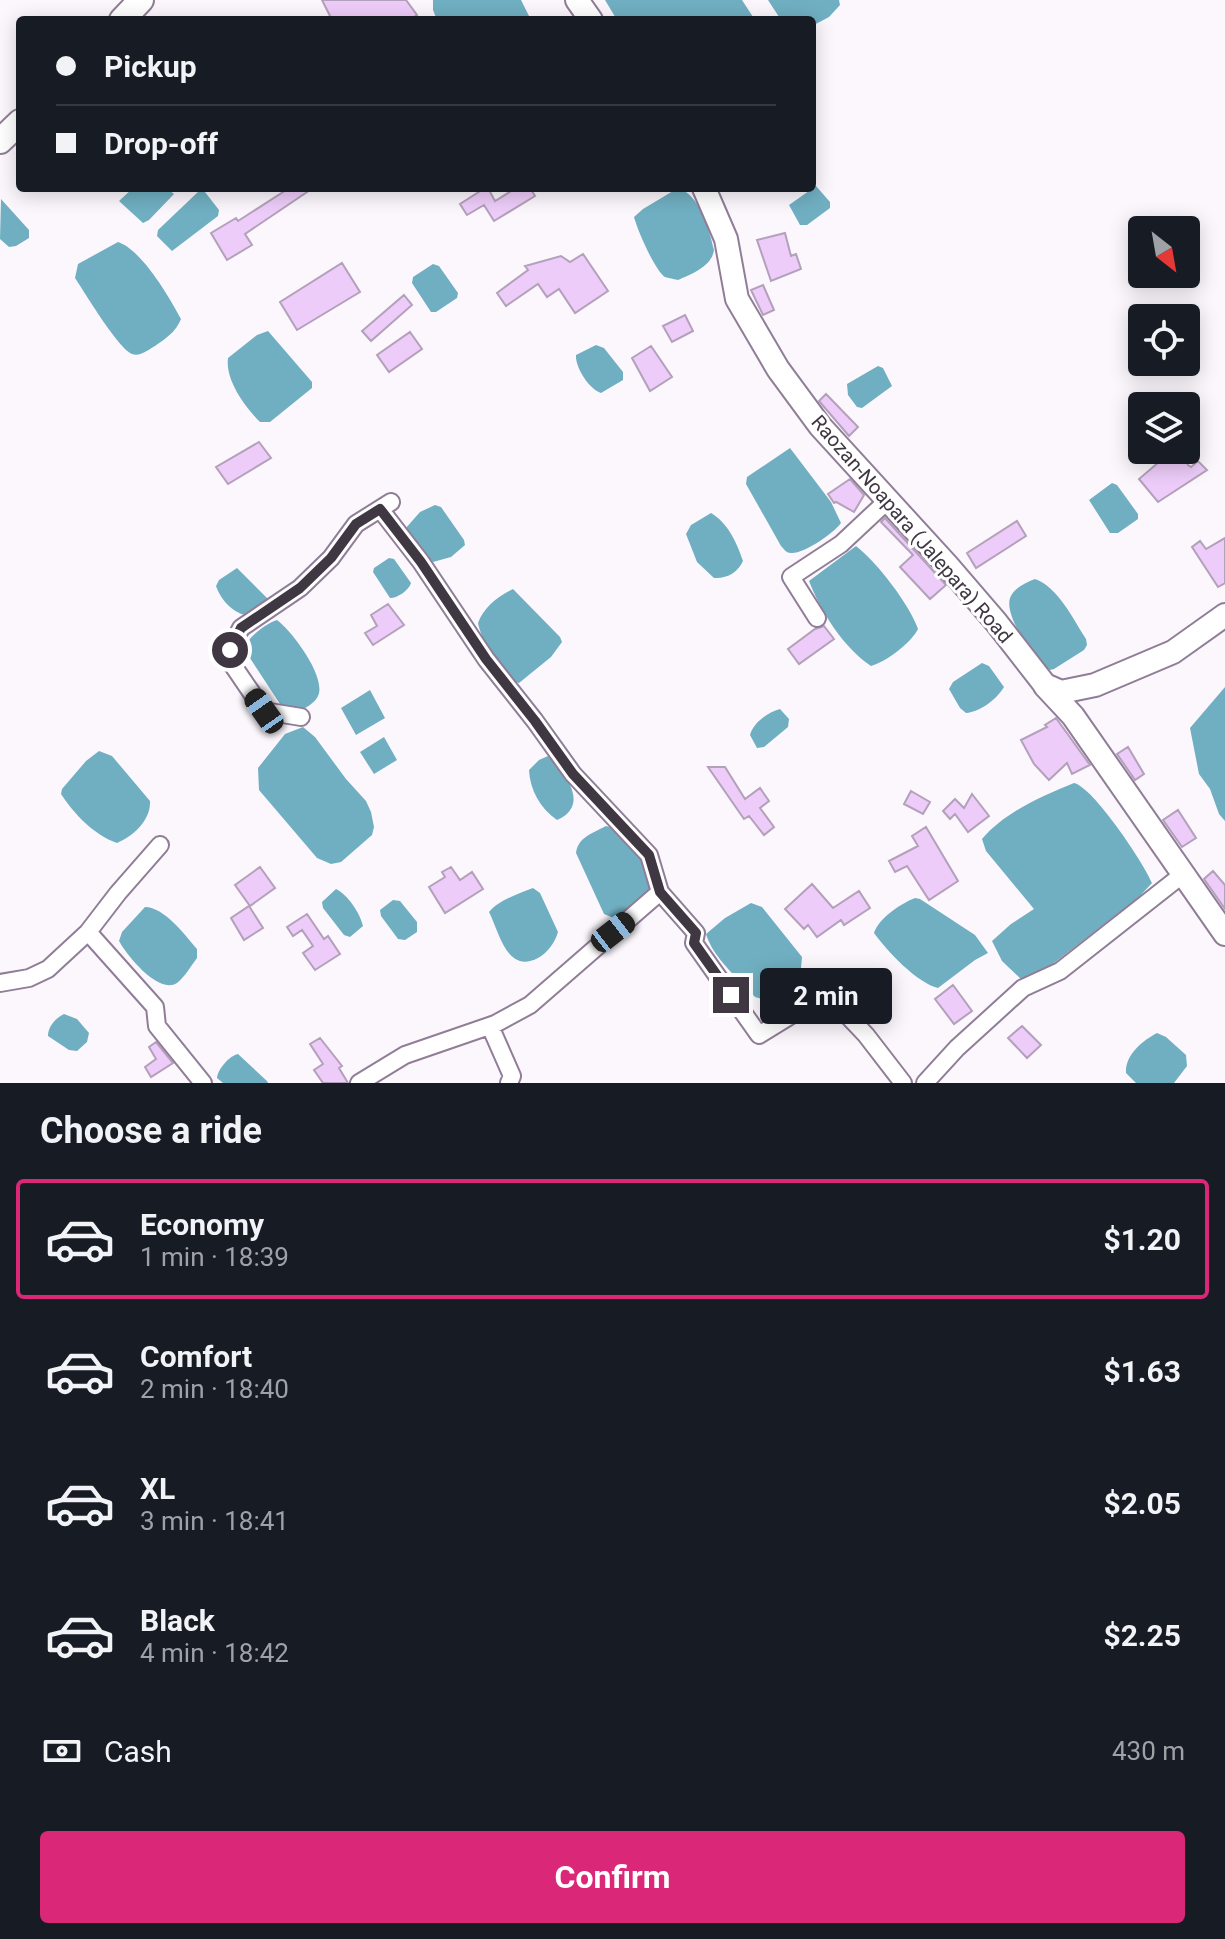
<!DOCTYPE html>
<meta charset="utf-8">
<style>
body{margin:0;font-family:Roboto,sans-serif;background:#242831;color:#f1f3f6;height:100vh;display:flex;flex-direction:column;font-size:30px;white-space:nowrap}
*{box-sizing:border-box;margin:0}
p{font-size:26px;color:#9ea1a6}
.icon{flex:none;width:44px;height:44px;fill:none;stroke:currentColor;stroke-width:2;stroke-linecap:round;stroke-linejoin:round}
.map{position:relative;height:1083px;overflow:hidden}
.side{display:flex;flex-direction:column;background:#171b24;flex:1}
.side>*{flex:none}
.hud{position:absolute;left:16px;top:16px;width:800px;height:176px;border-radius:8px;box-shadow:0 4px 20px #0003;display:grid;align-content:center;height:176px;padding:0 40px;background:#171b24}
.needle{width:52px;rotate:149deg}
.fabs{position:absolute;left:1128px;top:216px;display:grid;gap:16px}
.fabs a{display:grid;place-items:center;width:72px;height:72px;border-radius:8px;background:#171b24;box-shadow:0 4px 20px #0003;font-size:40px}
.end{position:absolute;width:36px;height:36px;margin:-18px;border:10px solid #3f3742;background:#fff;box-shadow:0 0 0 4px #fff}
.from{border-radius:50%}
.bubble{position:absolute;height:56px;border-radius:8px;background:#171b24;box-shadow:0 4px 20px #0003;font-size:26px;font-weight:700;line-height:56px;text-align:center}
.car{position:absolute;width:24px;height:48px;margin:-24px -12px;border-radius:10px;box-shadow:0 0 6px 2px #0007;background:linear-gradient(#222 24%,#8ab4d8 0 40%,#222 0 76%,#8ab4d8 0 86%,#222 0)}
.hud b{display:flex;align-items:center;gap:28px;height:76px;font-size:30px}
.hud b+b{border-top:2px solid #363941}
.hud i{width:20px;height:20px;background:#f1f3f6}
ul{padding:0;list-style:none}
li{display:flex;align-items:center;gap:24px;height:120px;margin:0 16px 12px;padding:0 24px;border:4px solid transparent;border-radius:8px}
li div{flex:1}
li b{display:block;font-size:30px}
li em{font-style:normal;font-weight:700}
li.selected{border-color:#db2777}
li>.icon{width:72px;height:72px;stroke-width:1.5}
h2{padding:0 40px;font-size:36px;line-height:96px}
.pay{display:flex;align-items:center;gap:20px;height:88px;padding:0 40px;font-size:30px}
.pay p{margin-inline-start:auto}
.primary-button{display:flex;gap:16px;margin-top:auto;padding:16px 40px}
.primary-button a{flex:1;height:92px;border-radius:8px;background:#db2777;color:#fff;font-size:32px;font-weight:700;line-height:92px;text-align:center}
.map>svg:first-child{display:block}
.water{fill:#70afc2}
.building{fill:#edccf9;stroke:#b3a0ba;stroke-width:2}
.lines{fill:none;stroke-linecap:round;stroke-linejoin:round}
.street-casing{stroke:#907d97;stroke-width:20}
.secondary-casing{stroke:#907d97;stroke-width:26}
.primary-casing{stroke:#907d97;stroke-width:28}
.street{stroke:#fff;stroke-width:16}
.secondary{stroke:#fff;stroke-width:22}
.primary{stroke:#fff;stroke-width:24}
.route{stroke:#3f3742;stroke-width:10}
.labels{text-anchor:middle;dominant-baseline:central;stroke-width:6;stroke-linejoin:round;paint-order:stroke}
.street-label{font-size:20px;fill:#3f3742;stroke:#fff}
</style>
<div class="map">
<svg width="1225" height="1083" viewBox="0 0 1225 1083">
<rect width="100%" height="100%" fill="#fbf7fd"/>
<path class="water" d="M433,0H521L531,20H437L433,10Z
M605,0H742L755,20H617Z
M768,0H839L840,5L829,17L812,26V20H781Z
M816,186L830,202V208L807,225H800L789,205Z
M133,188H167L174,194L149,220L143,223L119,201Z
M678,188C700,195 709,229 714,250C712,266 692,274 678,280C677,280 665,277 665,277C655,271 637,229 634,217L643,209Z
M199,191L205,192L219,210L218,216L172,251L157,236L158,230Z
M1,199L29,230V238L16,246L9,247L0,239Z
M118,242C142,250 169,297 181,319C176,332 165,339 155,346C148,350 140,357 132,354C118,348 85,293 75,278L78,264Z
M433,264L439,266L458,293L457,298L436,312H431L412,283L413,277Z
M268,331L312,382V388L270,422H260C245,407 225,380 228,358L257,335Z
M596,345L604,348L623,372V380L601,393C589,389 575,367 576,355Z
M878,366L883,368L892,386L862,408L857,407L848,395L847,384Z
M790,448L831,502L841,523C834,533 804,554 791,553C786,553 785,550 781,546L746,484L747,477Z
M1112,483L1117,485L1138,514V519L1118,533H1110L1089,500Z
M435,505L441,507L464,540L465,545L451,557L433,562L408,536L405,529L420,512Z
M711,513C728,523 737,543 743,561C738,572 727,579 714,578L697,562L686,534L691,525Z
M856,546C876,561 910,605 918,629C911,643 886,662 871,666C843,647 821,612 809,581Z
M389,558L394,559L411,583C409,590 398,598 390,598L373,572L374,568Z
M237,568L268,599L246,615C232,613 220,598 216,586L219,580Z
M1035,579C1058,587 1073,619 1086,639L1087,645L1084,650L1054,669L1050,670C1035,659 1004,617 1010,598C1014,588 1025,583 1035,579Z
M513,589L560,637L562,642L551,657L519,683C503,678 481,640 478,623C484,607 497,597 513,589Z
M277,620C291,630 327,677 318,696C315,703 305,708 299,712L282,707L244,649C248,637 265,624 277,620Z
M982,663L989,666L1004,687C997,699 980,712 966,713L960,708L949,689L953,682Z
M1225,687V821L1219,814L1210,789L1199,774L1190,728Z
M370,690L385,718L356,735L341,708Z
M780,709L789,719L788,727L764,747L757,748L750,735C753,723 768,712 780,709Z
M303,727L315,737L346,779L366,801L371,812L374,827L372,835L341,862L331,864L317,858L259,790L258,768L285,734Z
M384,737L397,760L374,774L360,752Z
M99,751L112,756L150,801C151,820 134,836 117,843C94,835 74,814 61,794L62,789L86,761Z
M548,756C565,773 591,805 557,820C540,808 530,790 529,770L539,760Z
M1074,783C1093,787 1144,863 1152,883L1138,898L1050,966L1023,981L1002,961L992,941L1011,924L1034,909L986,851L982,839C1005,812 1042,796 1074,783Z
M606,826C632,831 645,866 652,888L631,912L616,919L604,914L576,853C578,837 593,833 606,826Z
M533,888L540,893L558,932C555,943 547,953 538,958C507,974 500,934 489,912C499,900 518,894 533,888Z
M336,889C348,895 360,913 363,926L350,937L344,935L323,908L322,902Z
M915,898L920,899L975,935L988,953L975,960L938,988C917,983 887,951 874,933C879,918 900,904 915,898Z
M393,900L400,901L417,922V932L405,940L398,939L381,916L380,910Z
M751,903L762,907L802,957L801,968L797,973L762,999L755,997C739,979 713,958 706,934L725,918Z
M145,907C164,907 185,935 197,949V958C191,966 184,978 177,983C158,995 126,954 119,941L122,932Z
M64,1014L77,1019L89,1033L87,1042L77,1051L69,1050L48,1036C48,1026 56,1018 64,1014Z
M1157,1033L1166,1037L1186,1055L1187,1066L1174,1083H1136L1126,1073C1125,1055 1142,1041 1157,1033Z
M238,1054L267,1081L268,1083H223L217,1078C218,1069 229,1056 238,1054Z"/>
<path class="building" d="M322,0H406L417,15L410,20H332Z
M280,188H313L245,234L252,245L227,260L211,233L236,218L238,221L283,192Z
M485,188H488L495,201L516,188H530L535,196L494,221L484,205L467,215L460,204Z
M785,233L791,256L796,254L801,269L771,281L757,240Z
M583,254L608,291L575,313L559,289L547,297L538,284L506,306L497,293L528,270L525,266L561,256L570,262Z
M342,263L360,292L297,330L280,302Z
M763,285L774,310L763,315L751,290Z
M404,295L412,305L371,341L362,331Z
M685,315L693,331L672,342L663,326Z
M410,332L422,349L389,372L377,355Z
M651,346L672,377L650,391L632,358Z
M826,394L858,427L849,436L819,401Z
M259,442L271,458L228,484L216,467Z
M1180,451L1188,465L1191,467L1198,461L1207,470L1158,502L1139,479L1160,461Z
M850,479L864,495L854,512L836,502L834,503L828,494Z
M885,518L946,585L930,599L900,567L913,555L881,522Z
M1017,521L1026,536L976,568L967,553Z
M1225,538V583L1218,587L1192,547L1200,541L1206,549Z
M388,604L404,625L373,645L365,633L377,626L371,615Z
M824,626L834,639L799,664L788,649L815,629Z
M1056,718L1090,765L1072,774L1067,763L1049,780L1034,764L1021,740L1047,727L1045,725Z
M1128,747L1144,774L1135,780L1117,754Z
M708,767H725L745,799L760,788L769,801L760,808L774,827L764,835L749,816L744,819Z
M911,791L930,802L923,814L904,804Z
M972,794L989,816L968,832L955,814L950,819L943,811L955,799L964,808Z
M1178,810L1196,838L1182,847L1163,820Z
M926,827L958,881L929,900L907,866L895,872L889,861L918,846L912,836Z
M260,867L275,888L250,906L235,885Z
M451,867L460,880L472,872L483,889L445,913L429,887L445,877L442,872Z
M1213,871L1225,885V909L1204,879Z
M812,884L833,908L859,891L870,908L844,925L841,920L817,937L808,925L804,929L785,909Z
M249,906L263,928L244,940L231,918Z
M307,914L324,939L328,936L340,954L315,970L303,953L313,946L302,930L293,936L287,927Z
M953,985L972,1011L954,1024L935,999Z
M1022,1026L1041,1045L1027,1058L1008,1038Z
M320,1038L342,1066L339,1068L348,1083H323L314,1070L323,1064L310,1044Z
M156,1042L173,1063L151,1077L145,1067L156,1059L149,1047Z"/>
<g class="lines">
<g class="street-casing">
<path id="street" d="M380,509L421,562L486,659L535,721L573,774L649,855L660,892L696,933L694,943L759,1035L819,998H831L866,1035L903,1083
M817,618L791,577L841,544L887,501
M301,717L264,711L232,664L230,656V650L241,628L300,588L331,558L356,524L391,502
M88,932L155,1007L157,1026L203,1083
M0,983L29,978L48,969L88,932L118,893L160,845
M490,1026L512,1076L509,1083
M359,1083L405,1055L495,1024L530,1005L660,892
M925,1083L957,1048L1023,988L1060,971L1182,875"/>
</g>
<g class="secondary-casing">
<path id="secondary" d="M577,0L591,20
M704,188L726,239L737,299L778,369L820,426L947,565L996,622L1045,685L1061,692L1095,685L1173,652L1225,615
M1045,686L1073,716L1225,934"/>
</g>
<g class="primary-casing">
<path id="primary" d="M122,20L141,0
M0,141L20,122"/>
</g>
<use href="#street" class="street"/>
<use href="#secondary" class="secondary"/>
<use href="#primary" class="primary"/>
</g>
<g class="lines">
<path class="route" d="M230,650L241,628L300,588L331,558L356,524L380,509L421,562L486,659L535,721L573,774L649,855L660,892L696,933L694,943L731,995"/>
</g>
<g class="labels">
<g class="street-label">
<text transform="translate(912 529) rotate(49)">Raozan-Noapara (Jalepara) Road</text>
</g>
</g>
</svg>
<div class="fabs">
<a><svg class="needle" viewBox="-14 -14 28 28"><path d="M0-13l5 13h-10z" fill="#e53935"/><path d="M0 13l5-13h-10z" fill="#9ea1a6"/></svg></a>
<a><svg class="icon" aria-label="locate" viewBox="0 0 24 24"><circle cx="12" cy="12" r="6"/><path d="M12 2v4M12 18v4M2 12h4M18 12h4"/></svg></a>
<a><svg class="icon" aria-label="layers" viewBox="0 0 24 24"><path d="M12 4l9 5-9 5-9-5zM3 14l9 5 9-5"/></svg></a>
</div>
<i class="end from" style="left:230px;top:650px"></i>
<i class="end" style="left:731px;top:995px"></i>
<div class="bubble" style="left:760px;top:968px;width:132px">2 min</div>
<i class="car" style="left:264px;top:711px;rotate:325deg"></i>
<i class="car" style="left:613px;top:932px;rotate:52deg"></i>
<div class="hud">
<b><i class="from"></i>Pickup</b>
<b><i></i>Drop-off</b>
</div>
</div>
<section class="side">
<h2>Choose a ride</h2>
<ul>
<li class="selected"><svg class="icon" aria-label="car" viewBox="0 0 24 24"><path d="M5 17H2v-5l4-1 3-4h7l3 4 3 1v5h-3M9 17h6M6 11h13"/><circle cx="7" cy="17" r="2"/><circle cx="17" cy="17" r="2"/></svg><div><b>Economy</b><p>1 min · 18:39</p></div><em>$1.20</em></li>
<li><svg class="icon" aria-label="car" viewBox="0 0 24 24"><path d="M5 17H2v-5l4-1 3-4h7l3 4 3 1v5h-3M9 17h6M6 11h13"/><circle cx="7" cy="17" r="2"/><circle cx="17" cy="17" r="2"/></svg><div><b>Comfort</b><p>2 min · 18:40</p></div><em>$1.63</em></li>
<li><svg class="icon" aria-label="car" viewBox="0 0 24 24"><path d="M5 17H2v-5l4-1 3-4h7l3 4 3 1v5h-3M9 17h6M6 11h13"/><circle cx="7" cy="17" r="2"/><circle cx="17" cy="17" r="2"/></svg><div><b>XL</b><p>3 min · 18:41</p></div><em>$2.05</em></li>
<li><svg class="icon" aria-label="car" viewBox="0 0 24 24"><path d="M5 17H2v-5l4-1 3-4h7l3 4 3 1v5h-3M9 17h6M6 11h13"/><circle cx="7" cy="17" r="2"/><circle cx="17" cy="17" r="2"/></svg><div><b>Black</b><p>4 min · 18:42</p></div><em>$2.25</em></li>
</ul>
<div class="pay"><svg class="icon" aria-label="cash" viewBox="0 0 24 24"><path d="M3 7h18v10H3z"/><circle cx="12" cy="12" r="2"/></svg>Cash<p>430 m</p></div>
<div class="primary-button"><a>Confirm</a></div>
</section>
